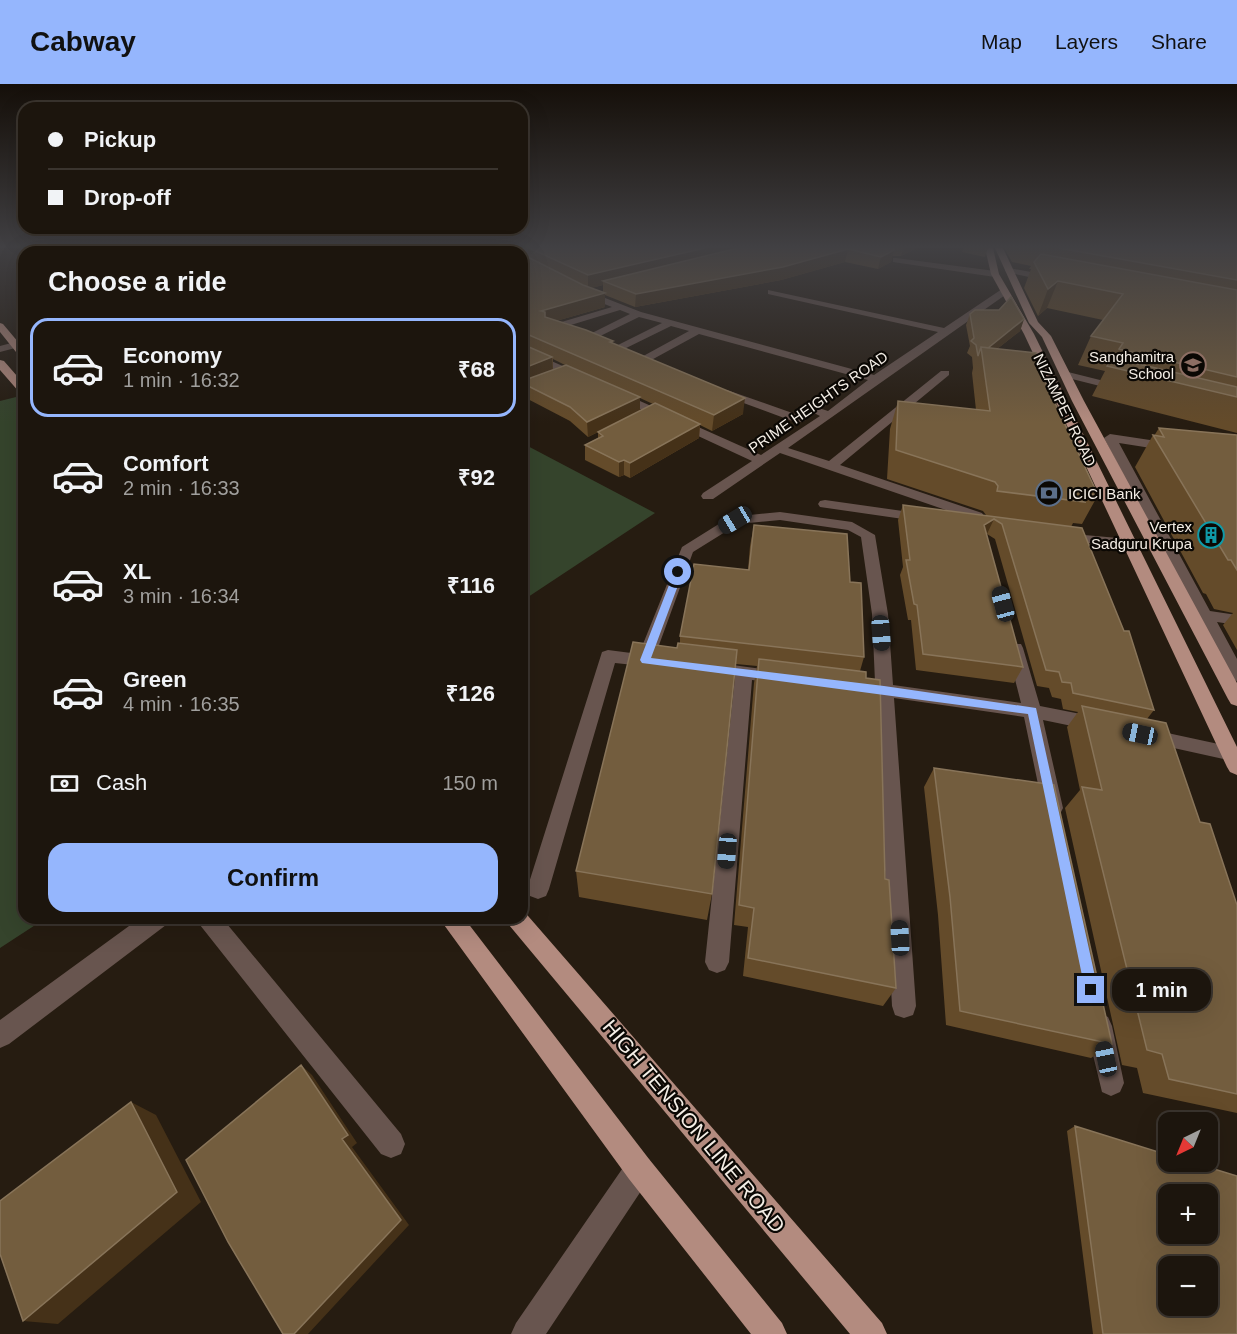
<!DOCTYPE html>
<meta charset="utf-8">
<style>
body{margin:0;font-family:Arial,sans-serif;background:#251e16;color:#f1f3f6;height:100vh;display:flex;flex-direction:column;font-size:22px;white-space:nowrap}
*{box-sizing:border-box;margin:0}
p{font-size:20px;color:#a09f9d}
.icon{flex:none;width:33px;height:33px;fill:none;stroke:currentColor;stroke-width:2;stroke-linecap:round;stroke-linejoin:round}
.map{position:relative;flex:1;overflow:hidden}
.sheet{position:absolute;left:18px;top:162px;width:510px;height:678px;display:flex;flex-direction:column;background:#1c150d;border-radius:18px;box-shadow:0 6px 24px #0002,0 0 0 2px #3a342e}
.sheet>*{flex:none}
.banner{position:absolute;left:18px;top:18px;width:510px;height:132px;border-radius:18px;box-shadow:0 6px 24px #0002,0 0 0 2px #3a342e;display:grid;align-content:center;height:132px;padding:0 30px;background:#1c150d}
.needle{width:39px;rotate:223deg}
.tools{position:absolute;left:1158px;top:1028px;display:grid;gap:12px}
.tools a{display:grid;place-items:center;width:60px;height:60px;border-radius:12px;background:#1c150d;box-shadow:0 6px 24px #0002,0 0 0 2px #3a342e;font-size:30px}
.end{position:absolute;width:27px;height:27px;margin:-14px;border:8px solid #95b6fd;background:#111;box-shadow:0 0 0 3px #111}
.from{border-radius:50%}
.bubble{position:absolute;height:42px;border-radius:18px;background:#1c150d;box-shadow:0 6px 24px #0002,0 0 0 2px #3a342e;font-size:20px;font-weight:700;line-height:42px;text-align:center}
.car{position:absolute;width:18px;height:36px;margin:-18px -9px;border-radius:8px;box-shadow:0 0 4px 2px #0007;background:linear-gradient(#222 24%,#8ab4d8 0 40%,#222 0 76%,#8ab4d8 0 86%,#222 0)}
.banner b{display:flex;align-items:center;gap:21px;height:57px;font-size:22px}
.banner b+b{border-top:2px solid #3a342e}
.banner i{width:15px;height:15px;background:#f1f3f6}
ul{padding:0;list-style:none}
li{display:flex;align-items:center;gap:18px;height:99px;margin:0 12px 9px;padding:0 18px;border:3px solid transparent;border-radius:18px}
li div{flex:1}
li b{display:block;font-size:22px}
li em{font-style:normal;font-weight:700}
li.selected{border-color:#95b6fd}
li>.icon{width:54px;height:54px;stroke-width:1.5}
h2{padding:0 30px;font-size:27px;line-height:72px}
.pay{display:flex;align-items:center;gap:15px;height:66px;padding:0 30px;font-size:22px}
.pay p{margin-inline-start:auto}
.button{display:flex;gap:12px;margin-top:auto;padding:12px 30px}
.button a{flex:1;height:69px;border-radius:18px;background:#95b6fd;color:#111;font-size:24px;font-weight:700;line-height:69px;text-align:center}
header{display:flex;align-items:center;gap:36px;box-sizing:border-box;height:84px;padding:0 30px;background:#95b6fd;color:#111}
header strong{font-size:28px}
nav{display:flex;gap:33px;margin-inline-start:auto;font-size:21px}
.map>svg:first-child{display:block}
.green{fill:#35442c}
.water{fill:#00090c}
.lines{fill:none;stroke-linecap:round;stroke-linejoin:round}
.minor{fill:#68554f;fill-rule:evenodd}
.major{fill:#b38b7f;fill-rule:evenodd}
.wall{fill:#644b2a;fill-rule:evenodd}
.shaded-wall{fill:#453118}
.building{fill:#735d3e;stroke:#887459;stroke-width:1.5;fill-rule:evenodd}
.route{fill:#95b6fd}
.labels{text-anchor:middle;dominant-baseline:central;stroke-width:4.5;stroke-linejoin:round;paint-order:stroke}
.far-poi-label{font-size:15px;fill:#f4eee6;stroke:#0b0804;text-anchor:end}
.far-street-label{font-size:15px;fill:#f4eee6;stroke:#0b0804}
.near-street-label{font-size:21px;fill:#f4eee6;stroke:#0b0804}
</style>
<header>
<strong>Cabway</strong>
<nav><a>Map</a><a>Layers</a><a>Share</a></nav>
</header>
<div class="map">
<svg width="1237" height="1250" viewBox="0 0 1237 1250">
<rect width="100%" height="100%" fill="#261c11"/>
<path class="green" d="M24,311V834H46L0,864V317Z
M522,359L655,429L522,517Z"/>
<path class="water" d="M41,164H213L217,168H41Z"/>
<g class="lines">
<path class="minor" d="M896,174L995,187L999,190L995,193L893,178V174Z
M1009,184L1053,192L1057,195L1053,198L1006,188L1005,186Z
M582,205L641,228L874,291L938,248L768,210V206L944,244L1002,205H1008V209L788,364L829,377L941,287H949V291L840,381L982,429L984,432L977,436L972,435L780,369L713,415H703L701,412L703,409L752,377L614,313V309H622L761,371L820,332L814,329L803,338H795L719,310V306H727L798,331L813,322L828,327L868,296L699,250L644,280H636V276L689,247L671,242L616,269L611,266L612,264L662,239L639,233L588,258L579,257L548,246V242L612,223L579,210V206ZM620,226L630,230L586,252L561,244Z
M15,258L20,261L19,263L0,268V262Z
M522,264L583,291L584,293L579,296L575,295L522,271Z
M1064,287L1124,302L1125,304L1120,307L1060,292V288Z
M1110,350L1170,359L1176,363L1170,367L1119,359L1210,527L1237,531V541L1217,538L1237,575V597L1231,595L1199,536L1191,534L1189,530L1194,526L1104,354Z
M825,416L924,430L931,434L924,438L820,423L818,420L820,417Z
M780,428L852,438L875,451L888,530L893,601L1021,619L1007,564L1009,560H1021L1023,564L1040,622L1096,633L1102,635L1105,640L1102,645L1096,647L1043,636L1063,724L1060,730L1053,732L1046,730L1043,724L1024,633L894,614L916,922L913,931L904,934L895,931L892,922L876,611L850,606L847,602L850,598L856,596L875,598L872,530L861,453L848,446L780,436L738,440L693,468L655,572L661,577L659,581L653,583L615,579L549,805L546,812L538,815L530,812L527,805L602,568L608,566L639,570L682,463L730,433Z
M1062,449L1129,455L1136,459L1129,463L1057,456L1055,453L1057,450Z
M710,578L778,587L784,589L787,593L784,597L778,599L752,596L729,878L725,886L717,889L709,886L705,878L735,593L704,588L701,584L704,580Z
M1149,645L1237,664V678L1142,657L1140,652L1142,647Z
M140,834H169L166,841L9,960L0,964V936Z
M197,834H222L401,1050L405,1060L401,1070L391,1074L381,1070L200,841Z
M1099,929L1108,933L1112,942L1124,999L1120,1008L1111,1012L1102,1008L1086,942L1090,933Z
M639,1071L649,1075L653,1085L649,1095L546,1250H511L516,1239L629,1075Z"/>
<path class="major" d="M985,164H993L999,190L1034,250L1237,663V691L1230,688L1227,683L1024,250L991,190Z
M995,164H1003L1038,238L1051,252L1084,317L1237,599V622L1231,620L1228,615L1072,317L1042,253L1029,239Z
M0,239L3,240L24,265V274L20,273L0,248Z
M0,276L4,277L24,300V310L20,309L0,286Z
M522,825L882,1239L887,1250H850L509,841L506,834H522Z
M439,834H464L649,1075L782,1239L787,1250H751L629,1095Z"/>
</g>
<path class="wall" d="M388,164H917L901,172H892L891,178L878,185L845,178L781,196L635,223L605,211V223L556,237L613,257V259L743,330L712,347L700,341L699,354L630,394L624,391L619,393L585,376V361L598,354V348L600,347L588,353L570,337L522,312V170L524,172V166L519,167ZM603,201V209L591,204ZM553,275L565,281L553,285ZM640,314L653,320L640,327Z
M963,164H988L985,173L962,168Z
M1004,164H1237V349L1092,312L1105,287L1078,281L1091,252L1103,236L1047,224L1038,232L1024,204L1031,185H1029L1031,182L1012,178Z
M970,230L1024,235L1020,247L997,265L1036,278L1098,411L1082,440L1073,439L1071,443L1154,626L1147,635L1200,738L1237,821V1029L1143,1009L1137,984L1122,981L1065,724L1080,706L1067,643L1078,628L1063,625L1061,615L1052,613L1049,604L1037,602L995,455L987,450L986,451L1023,583L1014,599L916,586L911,536H908L900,491L903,483L898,436L903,421L986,432V431L983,427L887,395L890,345L898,317L976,326L972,289L973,284L972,273L967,269L970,262L966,241Z
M1159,344L1237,351V566L1223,541L1233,529L1214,525L1206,510L1203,509L1135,383L1153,351L1154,352Z
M754,441L850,498L864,573L860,587L885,795L896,904L883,922L743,892L748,843L734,841L754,599L757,582L736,580L712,810L707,836L579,813L576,787L680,559V552L748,486L750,462Z
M934,684L1112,960L1091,974L946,941L938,831L924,703Z
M1075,1042L1237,1250H1093L1067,1047Z"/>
<path class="shaded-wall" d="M705,164H756L603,197V201L588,205V191Z
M904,164H917L901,172Z
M848,165L845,178L781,196L635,223L636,210Z
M894,166L891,178L878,185L881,173Z
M1058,197L1047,224L1038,232L1048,205Z
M605,209V223L542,241L541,227Z
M1024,235L1020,247L983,276L982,269Z
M552,273L553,288L522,299V285Z
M640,313V327L588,353L587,338Z
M745,314L743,330L712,347L714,331Z
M700,340L699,354L630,394V379Z
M624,376V391L619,393V378Z
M994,435L987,450L977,457L984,441Z
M301,981L312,991L357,1059L352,1063L409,1141L308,1250H294L342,1055Z
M131,1018L156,1031L201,1118L58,1240L23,1237Z"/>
<path class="building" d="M388,164H519L520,168H366Z
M529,164H705L588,191Z
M738,164H894V166L881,173L848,165L783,183L636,210L603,197Z
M1059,164H1237V196Z
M522,170L583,201L605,209L541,227L545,228V233L586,246L613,257L610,258L745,314L714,331L522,248Z
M1041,170L1237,206V293L1119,265L1123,259L1091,252L1123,210L1058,197L1048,205L1034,178Z
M1011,213L1024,235L988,264L981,263L978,272L976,261L971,257L974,254L970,230L975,226H999Z
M522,260L552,273L522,285Z
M981,263L1036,269V278L1098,411L1081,410L1085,418L997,407L998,402L995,398L896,366L898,317L990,327Z
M1113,274L1237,303V313L1107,282Z
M566,281L640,313L587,338L570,323L522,299V297Z
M655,319L700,340L630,379L624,376L619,378L585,361L603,352L598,348Z
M1159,344L1237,351V486L1231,476H1228L1153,351L1164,353Z
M903,421L1082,444L1124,547H1129L1154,626L1073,609L1071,599L1062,598L1059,588L1046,586L1002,440L994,435L984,441L1023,583L923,570L917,521L914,520L906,476H910Z
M754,441L847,450L850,498L861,499L864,573L680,552L694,480L749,486Z
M633,558L677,564L678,559L737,566L712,810L576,787Z
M759,575L866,588V594L880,596L885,795L889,796L896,904L748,874L754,824L739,821Z
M1082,622L1166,639L1200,738L1210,740L1237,821V1010L1169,995L1162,970L1147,966L1082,703L1102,706Z
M934,684L1054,701L1112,960L960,927L950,813Z
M301,981L348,1051L342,1055L401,1136L294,1250H283L228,1158L186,1076Z
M131,1018L177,1108L23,1237L0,1170V1117Z
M1075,1042L1168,1071V1077H1188L1237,1092V1250H1103ZM1168,1110H1208V1149H1168ZM1168,1182H1208V1221H1168Z"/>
<linearGradient id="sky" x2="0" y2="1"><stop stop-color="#150f09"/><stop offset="0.48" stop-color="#414043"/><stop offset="1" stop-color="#414043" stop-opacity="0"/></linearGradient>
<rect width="1237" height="339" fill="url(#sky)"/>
<path class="route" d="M678,485L683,488L651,574L884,602L1036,624L1098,906L1096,910L1091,912L1087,910L1085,906L1028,630L642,579L640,576L674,488Z"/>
<defs>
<g id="school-ring" transform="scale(1.35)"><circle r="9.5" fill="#0b0804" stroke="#8d6e63" stroke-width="1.5"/><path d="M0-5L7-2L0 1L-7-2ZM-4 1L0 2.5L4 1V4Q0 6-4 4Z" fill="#8d6e63"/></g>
<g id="bank-ring" transform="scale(1.35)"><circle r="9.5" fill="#0b0804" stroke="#5c6f8a" stroke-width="1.5"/><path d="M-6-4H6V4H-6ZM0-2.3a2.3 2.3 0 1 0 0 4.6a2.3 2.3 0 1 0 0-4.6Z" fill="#5c6f8a"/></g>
<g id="building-ring" transform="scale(1.35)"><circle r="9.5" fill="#0b0804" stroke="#0f9aa8" stroke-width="1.5"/><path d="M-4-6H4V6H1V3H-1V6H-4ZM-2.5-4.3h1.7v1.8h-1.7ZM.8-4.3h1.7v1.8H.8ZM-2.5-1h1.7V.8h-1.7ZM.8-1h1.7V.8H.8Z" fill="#0f9aa8"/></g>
</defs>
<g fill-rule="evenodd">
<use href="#school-ring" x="1193" y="281"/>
<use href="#bank-ring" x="1049" y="409"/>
<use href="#building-ring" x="1211" y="451"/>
</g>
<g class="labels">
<g class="far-poi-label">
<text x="1174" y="272">Sanghamitra<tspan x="1174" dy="17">School</tspan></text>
<text x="1068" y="409" text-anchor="start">ICICI Bank</text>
<text x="1192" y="442">Vertex<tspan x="1192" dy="17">Sadguru Krupa</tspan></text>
</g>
<g class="far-street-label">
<text transform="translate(818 318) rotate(-35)">PRIME HEIGHTS ROAD</text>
<text transform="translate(1065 326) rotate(64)">NIZAMPET ROAD</text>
</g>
<g class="near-street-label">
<text transform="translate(694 1042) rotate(50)">HIGH TENSION LINE ROAD</text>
</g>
</g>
</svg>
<div class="tools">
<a><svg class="needle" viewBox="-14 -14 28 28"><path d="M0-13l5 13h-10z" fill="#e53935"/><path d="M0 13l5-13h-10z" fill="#a09f9d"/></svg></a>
<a>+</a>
<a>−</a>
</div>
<i class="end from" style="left:678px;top:488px"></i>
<i class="end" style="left:1091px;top:906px"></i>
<div class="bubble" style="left:1112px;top:885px;width:99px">1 min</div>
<i class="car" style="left:735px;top:436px;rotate:239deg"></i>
<i class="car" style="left:1003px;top:520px;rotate:345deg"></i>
<i class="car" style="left:881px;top:549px;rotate:176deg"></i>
<i class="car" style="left:1140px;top:650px;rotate:282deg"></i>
<i class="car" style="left:727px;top:767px;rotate:185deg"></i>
<i class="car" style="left:900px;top:854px;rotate:357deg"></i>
<i class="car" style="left:1106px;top:975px;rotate:348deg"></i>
<div class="banner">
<b><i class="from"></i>Pickup</b>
<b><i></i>Drop-off</b>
</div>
<section class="sheet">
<h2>Choose a ride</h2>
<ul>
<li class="selected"><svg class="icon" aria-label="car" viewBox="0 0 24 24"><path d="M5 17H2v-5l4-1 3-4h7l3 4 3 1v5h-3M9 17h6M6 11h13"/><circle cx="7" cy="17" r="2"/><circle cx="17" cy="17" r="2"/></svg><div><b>Economy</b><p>1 min · 16:32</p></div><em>₹68</em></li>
<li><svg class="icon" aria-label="car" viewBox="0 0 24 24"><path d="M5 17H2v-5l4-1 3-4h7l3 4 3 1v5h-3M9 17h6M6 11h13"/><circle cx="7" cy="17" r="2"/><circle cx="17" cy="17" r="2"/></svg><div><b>Comfort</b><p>2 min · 16:33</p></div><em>₹92</em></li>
<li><svg class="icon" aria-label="car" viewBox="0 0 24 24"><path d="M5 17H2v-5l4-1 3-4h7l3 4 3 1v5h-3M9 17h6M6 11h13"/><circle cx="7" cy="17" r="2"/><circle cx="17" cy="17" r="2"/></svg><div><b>XL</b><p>3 min · 16:34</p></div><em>₹116</em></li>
<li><svg class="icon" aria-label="car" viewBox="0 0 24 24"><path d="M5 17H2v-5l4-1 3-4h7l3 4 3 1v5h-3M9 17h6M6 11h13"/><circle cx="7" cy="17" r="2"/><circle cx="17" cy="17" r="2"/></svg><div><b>Green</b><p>4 min · 16:35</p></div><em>₹126</em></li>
</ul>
<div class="pay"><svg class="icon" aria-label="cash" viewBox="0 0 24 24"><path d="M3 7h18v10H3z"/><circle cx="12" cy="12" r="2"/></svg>Cash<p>150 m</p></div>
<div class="button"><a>Confirm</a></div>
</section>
</div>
